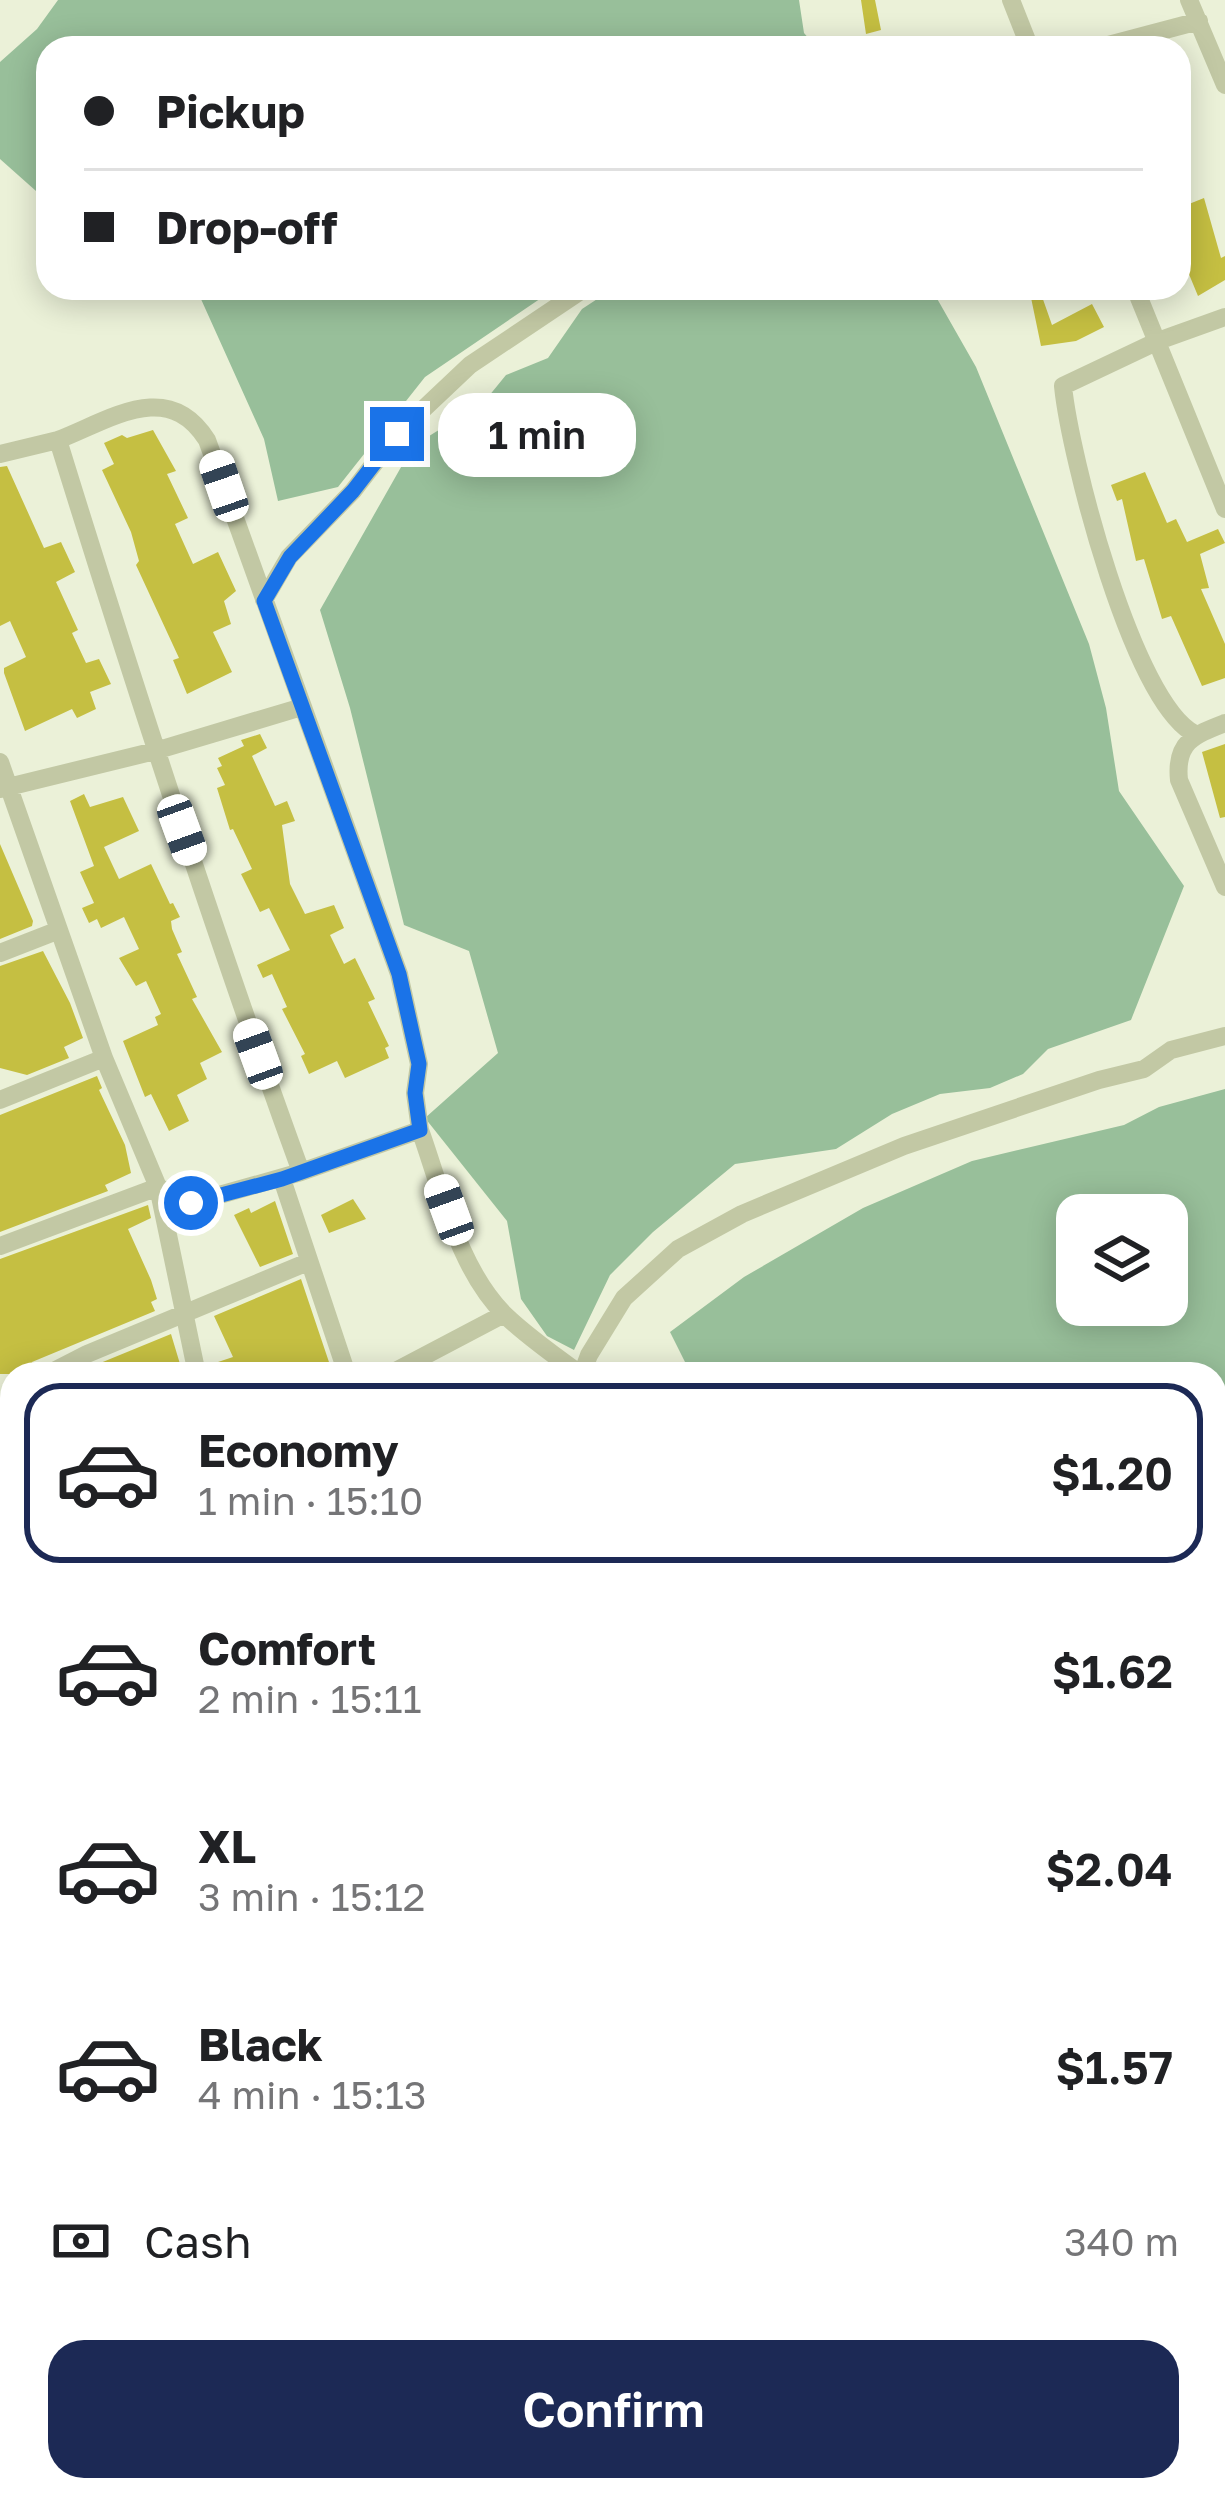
<!DOCTYPE html>
<meta charset="utf-8">
<style>
body{margin:0;font-family:"Golos Text",sans-serif;background:#f6f6f6;color:#202124;height:100vh;display:flex;flex-direction:column;font-size:45px;white-space:nowrap}
*{box-sizing:border-box;margin:0}
p{font-size:39px;color:#757577}
.icon{flex:none;width:66px;height:66px;fill:none;stroke:currentColor;stroke-width:2;stroke-linecap:round;stroke-linejoin:round}
.map{position:relative;flex:1;overflow:hidden}
.sheet{position:absolute;left:0px;top:1362px;width:1227px;height:1140px;display:flex;flex-direction:column;background:#fff;border-radius:36px 36px 0 0;box-shadow:0 6px 30px #0003}
.sheet>*{flex:none}
.hud{position:absolute;left:36px;top:36px;width:1155px;height:264px;border-radius:36px;box-shadow:0 6px 30px #0003;display:grid;align-content:center;height:264px;padding:0 48px;background:#fff}
.tools{position:absolute;left:1056px;top:1194px;display:grid;gap:24px}
.tools a{display:grid;place-items:center;width:132px;height:132px;border-radius:24px;background:#fff;box-shadow:0 6px 30px #0003;font-size:60px}
.end{position:absolute;width:54px;height:54px;margin:-27px;border:15px solid #1a73e8;background:#fff;box-shadow:0 0 0 6px #fff}
.from{border-radius:50%}
.bubble{position:absolute;height:84px;border-radius:36px;background:#fff;box-shadow:0 6px 30px #0003;font-size:39px;font-weight:600;line-height:84px;text-align:center}
.car{position:absolute;width:36px;height:72px;margin:-36px -18px;border-radius:15px;box-shadow:0 0 9px 3px #0007;background:linear-gradient(#fff 24%,#345 0 40%,#fff 0 76%,#345 0 86%,#fff 0)}
.hud b{display:flex;align-items:center;gap:42px;height:114px;font-size:45px}
.hud b+b{border-top:3px solid #e0e0e0}
.hud i{width:30px;height:30px;background:#202124}
ul{padding:21px 0 0;list-style:none}
li{display:flex;align-items:center;gap:36px;height:180px;margin:0 24px 18px;padding:0 24px;border:6px solid transparent;border-radius:36px}
li div{flex:1}
li b{display:block;font-size:45px}
li em{font-style:normal;font-weight:600}
li.on{border-color:#1c2955}
li>.icon{width:108px;height:108px;stroke-width:1.5}
.pay{display:flex;align-items:center;gap:30px;height:132px;padding:0 48px;font-size:45px}
.pay p{margin-inline-start:auto}
.cta{display:flex;gap:24px;margin-top:auto;padding:24px 48px}
.cta a{flex:1;height:138px;border-radius:36px;background:#1c2955;color:#fff;font-size:48px;font-weight:600;line-height:138px;text-align:center}
.map>svg:first-child{display:block}
.green{fill:#98bf9a;fill-rule:evenodd}
.building{fill:#c5bf42}
.lines{fill:none;stroke-linecap:round;stroke-linejoin:round}
.street{stroke:#c2c8a4;stroke-width:18}
.route{stroke:#1a73e8;stroke-width:15}
</style>
<div class="map">
<svg width="1225" height="2502" viewBox="0 0 1225 2502">
<rect width="100%" height="100%" fill="#ebf1d8"/>
<path class="green" d="M58,0H799L804,33L817,48H48V193L36,191L0,159V62L37,29Z
M196,288H556L425,377L338,487L278,501L264,439Z
M614,288H931L976,367L1089,644L1106,708L1119,791L1184,886L1131,1020L1048,1049L1023,1074L990,1088L940,1094L892,1114L836,1149L735,1164L653,1232L610,1275L574,1350L547,1336L521,1299L507,1221L425,1118L498,1053L469,951L404,925L350,708L320,610L413,446L484,402L506,375L548,358L582,309Z
M1225,1089V1933L1215,1941V1374H691L670,1332L744,1277L863,1208L972,1161L1124,1125L1159,1107ZM1077,1215H1167V1305H1077Z"/>
<path class="building" d="M861,0H875L881,30L866,34Z
M1204,198L1221,258L1225,256V280L1198,296L1179,250V208Z
M1029,288H1039L1052,325L1092,304L1104,327L1076,341L1041,346Z
M153,430L176,471L167,474L188,518L175,524L193,564L218,552L236,591L224,601L231,624L213,632L232,672L187,694L173,660L179,658L136,565L139,561L131,532L102,470L114,464L104,443L122,435L127,438Z
M7,466L44,548L61,542L75,572L56,582L78,630L72,633L86,663L99,659L111,684L90,692L96,709L77,718L72,709L25,731L4,673V668L26,657L10,621L0,626V467Z
M1145,472L1167,523L1176,519L1187,542L1218,529L1225,543L1200,554L1209,588L1201,589L1225,644V678L1202,686L1171,616L1162,619L1144,559L1136,561L1122,499L1117,501L1111,485Z
M260,734L267,748L252,756L275,806L287,801L295,821L282,825L290,884L305,914L334,905L344,928L330,935L344,964L355,958L375,999L368,1002L389,1046L385,1048L389,1058L345,1078L337,1061L309,1074L301,1056L305,1054L282,1009L287,1007L272,974L263,978L257,965L290,950L269,908L260,912L241,874L252,869L233,829L230,830L217,788L225,785L217,768L222,766L218,758L244,746L241,740Z
M1225,744V817L1220,818L1202,752Z
M84,794L90,807L123,797L139,831L104,847L119,879L151,864L170,904L173,903L180,917L171,921L172,929L182,952L177,954L197,997L192,999L222,1052L200,1063L207,1079L177,1095L189,1121L169,1131L151,1094L145,1097L123,1041L158,1025L155,1017L161,1014L146,981L136,986L119,958L139,949L124,917L101,928L97,919L89,923L82,908L94,903L80,872L94,866L70,801Z
M0,844L33,921L32,926L0,939Z
M43,951L70,1003L83,1038L64,1047L69,1058L27,1075L0,1068V966Z
M97,1076L102,1088L99,1090L125,1145L131,1173L105,1185L108,1191L0,1232V1115Z
M353,1199L366,1219L329,1233L321,1215Z
M275,1201L293,1254L260,1267L234,1215L249,1208L251,1213Z
M148,1205L151,1218L128,1229L151,1280L157,1299L151,1302L155,1311L32,1362L35,1374H0V1259Z
M301,1279L333,1374H210L209,1365L233,1357L214,1316Z
M171,1334L183,1374L80,1373L93,1366Z"/>
<g class="lines">
<path class="street" d="M1011,0L1030,48
M1189,0L1225,85
M1097,48L1199,21
M1135,288L1225,509
M58,440C110,420 168,378 207,440L399,974L419,1064L415,1093L420,1130
M0,454L58,440C134,686 213,930 301,1172L420,1130C442,1191 458,1269 506,1316C528,1337 555,1356 580,1374
M264,600L289,557L353,491L397,434L470,365L585,288
M1225,723C1194,735 1175,742 1179,780L1225,887
M1195,734C1133,703 1070,456 1063,386L1158,341L1225,317
M0,762L104,1058L158,1187L197,1374
M0,789L155,751L302,707
M0,953L59,930
M0,1100L104,1058
M282,1179L347,1374
M0,1246L158,1187L191,1203L301,1172
M48,1374L87,1354L308,1262
M390,1374L504,1314
M582,1374L589,1355L624,1298L678,1249L742,1214L904,1146L1099,1080L1144,1069L1171,1050L1225,1036
M0,1419L12,1428
M0,1533L12,1528
M0,1688L12,1683
M0,2224L12,2264
M72,2490L75,2502
M531,2490L534,2502
M990,2490L994,2502
M337,2502L378,2490"/>
</g>
<g class="lines">
<path class="route" d="M191,1203L282,1179L420,1130L415,1093L419,1064L399,974L264,601L290,557L353,491L397,434"/>
</g>
</svg>
<div class="tools">
<a><svg class="icon" aria-label="layers" viewBox="0 0 24 24"><path d="M12 4l9 5-9 5-9-5zM3 14l9 5 9-5"/></svg></a>
</div>
<i class="end from" style="left:191px;top:1203px"></i>
<i class="end" style="left:397px;top:434px"></i>
<div class="bubble" style="left:438px;top:393px;width:198px">1 min</div>
<i class="car" style="left:224px;top:486px;rotate:341deg"></i>
<i class="car" style="left:182px;top:830px;rotate:160deg"></i>
<i class="car" style="left:258px;top:1054px;rotate:340deg"></i>
<i class="car" style="left:449px;top:1210px;rotate:340deg"></i>
<div class="hud">
<b><i class="from"></i>Pickup</b>
<b><i></i>Drop-off</b>
</div>
<section class="sheet">
<ul>
<li class="on"><svg class="icon" aria-label="car" viewBox="0 0 24 24"><path d="M5 17H2v-5l4-1 3-4h7l3 4 3 1v5h-3M9 17h6M6 11h13"/><circle cx="7" cy="17" r="2"/><circle cx="17" cy="17" r="2"/></svg><div><b>Economy</b><p>1 min · 15:10</p></div><em>$1.20</em></li>
<li><svg class="icon" aria-label="car" viewBox="0 0 24 24"><path d="M5 17H2v-5l4-1 3-4h7l3 4 3 1v5h-3M9 17h6M6 11h13"/><circle cx="7" cy="17" r="2"/><circle cx="17" cy="17" r="2"/></svg><div><b>Comfort</b><p>2 min · 15:11</p></div><em>$1.62</em></li>
<li><svg class="icon" aria-label="car" viewBox="0 0 24 24"><path d="M5 17H2v-5l4-1 3-4h7l3 4 3 1v5h-3M9 17h6M6 11h13"/><circle cx="7" cy="17" r="2"/><circle cx="17" cy="17" r="2"/></svg><div><b>XL</b><p>3 min · 15:12</p></div><em>$2.04</em></li>
<li><svg class="icon" aria-label="car" viewBox="0 0 24 24"><path d="M5 17H2v-5l4-1 3-4h7l3 4 3 1v5h-3M9 17h6M6 11h13"/><circle cx="7" cy="17" r="2"/><circle cx="17" cy="17" r="2"/></svg><div><b>Black</b><p>4 min · 15:13</p></div><em>$1.57</em></li>
</ul>
<div class="pay"><svg class="icon" aria-label="cash" viewBox="0 0 24 24"><path d="M3 7h18v10H3z"/><circle cx="12" cy="12" r="2"/></svg>Cash<p>340 m</p></div>
<div class="cta"><a>Confirm</a></div>
</section>
</div>
